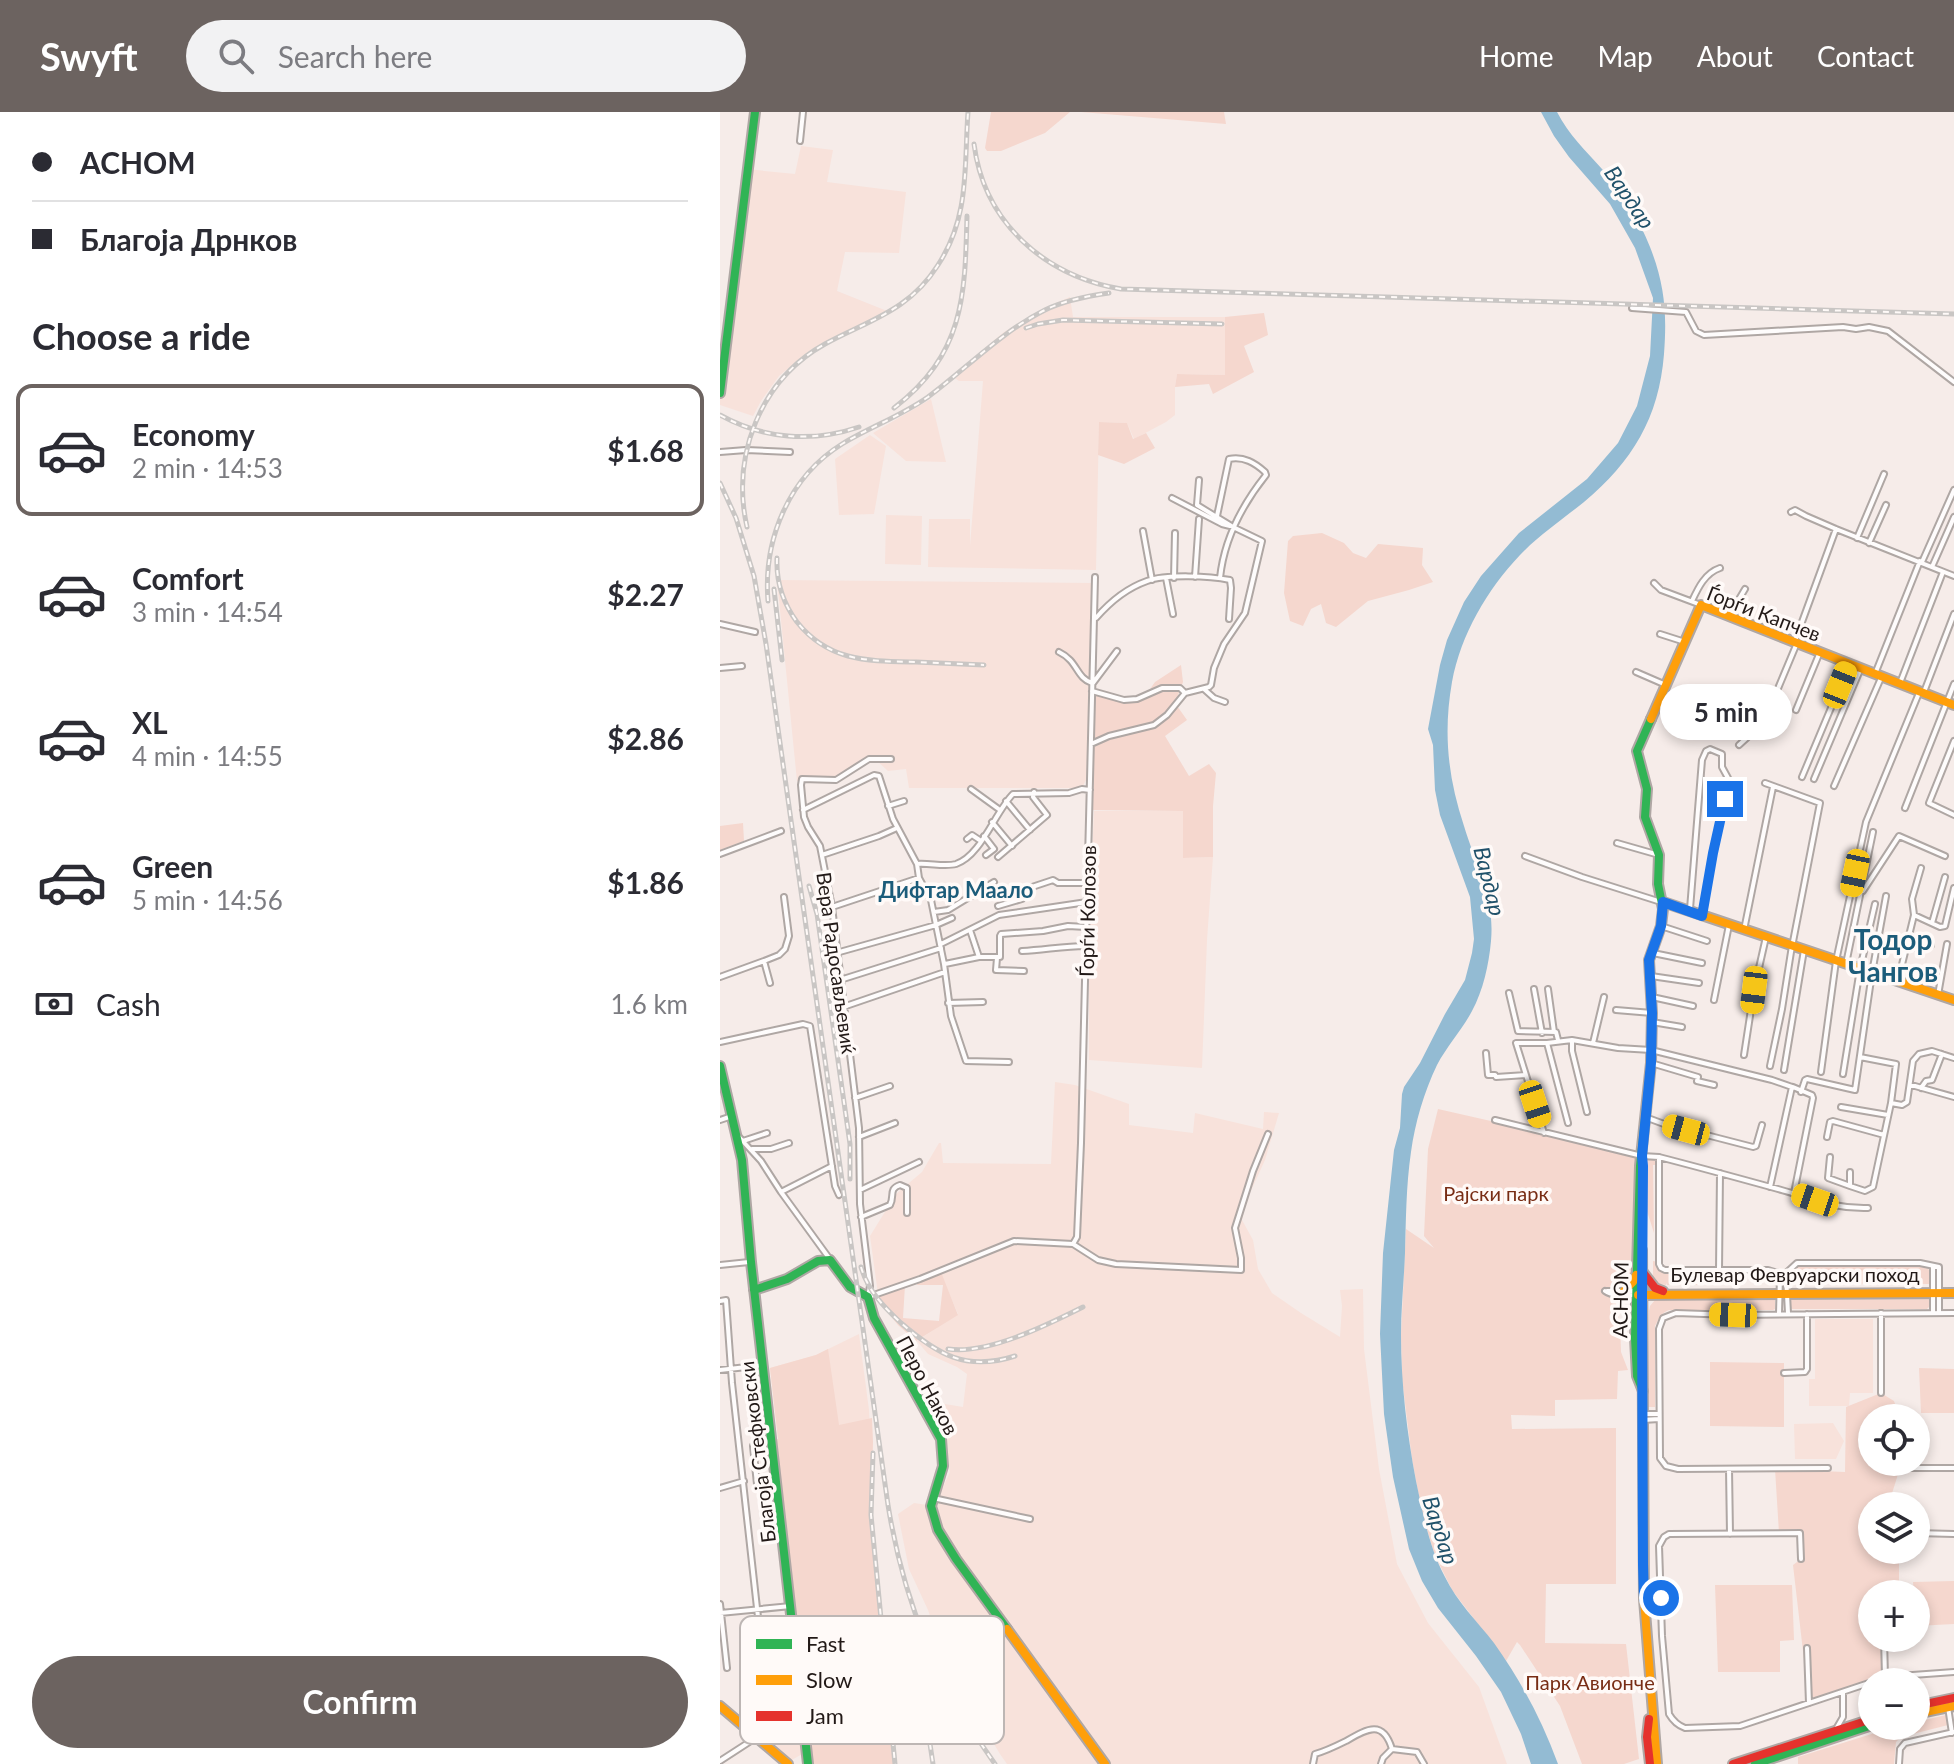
<!DOCTYPE html>
<meta charset="utf-8">
<style>
body{margin:0;font-family:Lato,sans-serif;background:#f2f2f3;color:#2b2b33;height:100vh;display:flex;flex-direction:column;font-size:30px;white-space:nowrap}
*{box-sizing:border-box;margin:0}
p{font-size:26px;color:#7c7c81}
.icon{flex:none;width:44px;height:44px;fill:none;stroke:currentColor;stroke-width:2;stroke-linecap:round;stroke-linejoin:round}
.map{position:relative;flex:1;overflow:hidden}
.details{display:flex;flex-direction:column;background:#fff;width:720px}
.details>*{flex:none}
.guide{display:grid;align-content:center;height:176px;padding:0 32px;background:#fff}
.fabs{position:absolute;left:1138px;top:1292px;display:grid;gap:16px}
.fabs a{display:grid;place-items:center;width:72px;height:72px;border-radius:50%;background:#fff;box-shadow:0 4px 12px #0003;font-size:40px}
.end{position:absolute;width:36px;height:36px;margin:-18px;border:10px solid #1a73e8;background:#fff;box-shadow:0 0 0 4px #fff}
.from{border-radius:50%}
.bubble{position:absolute;height:56px;border-radius:28px;background:#fff;box-shadow:0 4px 12px #0003;font-size:26px;font-weight:700;line-height:56px;text-align:center}
.car{position:absolute;width:24px;height:48px;margin:-24px -12px;border-radius:10px;box-shadow:0 0 6px 2px #0007;background:linear-gradient(#f5c518 24%,#345 0 40%,#f5c518 0 76%,#345 0 86%,#f5c518 0)}
.guide b{display:flex;align-items:center;gap:28px;height:76px;font-size:30px}
.guide b+b{border-top:2px solid #e1e1e2}
.guide i{width:20px;height:20px;background:#2b2b33}
ul{padding:0;list-style:none}
li{display:flex;align-items:center;gap:24px;height:132px;margin:0 16px 12px;padding:0 16px;border:4px solid transparent;border-radius:16px}
li div{flex:1}
li b{display:block;font-size:30px}
li em{font-style:normal;font-weight:700}
li.on{border-color:#6c6360}
li>.icon{width:72px;height:72px;stroke-width:1.5}
h2{padding:0 32px;font-size:36px;line-height:96px}
.pay{display:flex;align-items:center;gap:20px;height:88px;padding:0 32px;font-size:30px}
.pay p{margin-inline-start:auto}
.action{display:flex;gap:16px;margin-top:auto;padding:16px 32px}
.action a{flex:1;height:92px;border-radius:48px;background:#6c6360;color:#fff;font-size:32px;font-weight:700;line-height:92px;text-align:center}
header{display:flex;align-items:center;gap:48px;box-sizing:border-box;height:112px;padding:0 40px;background:#6c6360;color:#fff}
header strong{font-size:38px}
nav{display:flex;gap:44px;margin-inline-start:auto;font-size:28px}
.search{width:560px;height:72px;background:#f2f2f3;display:flex;align-items:center;gap:20px;box-sizing:border-box;padding:0 28px;border-radius:44px;color:#7c7c81;font-size:30px}
main{display:flex;flex:1;min-height:0}
.map>svg:first-child{display:block}
.built{fill:#f8e2db}
.green{fill:#f5d7ce}
.water{fill:#93bbd3}
.lines{fill:none;stroke-linecap:round;stroke-linejoin:round}
.street-casing{stroke:#afa7a4;stroke-width:8}
.fast-casing{stroke:#afa7a4;stroke-width:12}
.slow-casing{stroke:#afa7a4;stroke-width:12}
.jam-casing{stroke:#afa7a4;stroke-width:12}
.street{stroke:#fefcfc;stroke-width:4}
.fast{stroke:#30b455;stroke-width:8}
.slow{stroke:#ff9f0a;stroke-width:8}
.jam{stroke:#e5322d;stroke-width:8}
.rail-casing{stroke:#c9c6c4;stroke-width:5}
.rail{stroke:#fffaf8;stroke-width:2;stroke-dasharray:6;stroke-linecap:butt}
.route{stroke:#1a73e8;stroke-width:10}
.labels{text-anchor:middle;dominant-baseline:central;stroke-width:7;stroke-linejoin:round;paint-order:stroke}
.street-label{font-size:20px;fill:#221917;stroke:#fffaf8}
.park-label{font-size:20px;fill:#782d15;stroke:#fffaf8}
.water-label{font-size:22px;font-style:italic;fill:#20516a;stroke:#fffaf8}
.neighbourhood-label{font-size:22px;font-weight:bold;fill:#1c5c7a;stroke:#fffaf8}
.district-label{font-size:28px;font-weight:bold;fill:#1c5c7a;stroke:#fffaf8}
.key{fill:#fffaf8;stroke:#bdb6b4;stroke-width:2}
.key-label{font-size:22px;fill:#221917}
</style>
<header>
<strong>Swyft</strong>
<div class="search"><svg class="icon" aria-label="search" viewBox="0 0 24 24"><circle cx="10" cy="10" r="6"/><path d="M15 15l6 6"/></svg>Search here</div>
<nav><a>Home</a><a>Map</a><a>About</a><a>Contact</a></nav>
</header>
<main>
<section class="details">
<div class="guide">
<b><i class="from"></i>АСНОМ</b>
<b><i></i>Благоја Дрнков</b>
</div>
<h2>Choose a ride</h2>
<ul>
<li class="on"><svg class="icon" aria-label="car" viewBox="0 0 24 24"><path d="M5 17H2v-5l4-1 3-4h7l3 4 3 1v5h-3M9 17h6M6 11h13"/><circle cx="7" cy="17" r="2"/><circle cx="17" cy="17" r="2"/></svg><div><b>Economy</b><p>2 min · 14:53</p></div><em>$1.68</em></li>
<li><svg class="icon" aria-label="car" viewBox="0 0 24 24"><path d="M5 17H2v-5l4-1 3-4h7l3 4 3 1v5h-3M9 17h6M6 11h13"/><circle cx="7" cy="17" r="2"/><circle cx="17" cy="17" r="2"/></svg><div><b>Comfort</b><p>3 min · 14:54</p></div><em>$2.27</em></li>
<li><svg class="icon" aria-label="car" viewBox="0 0 24 24"><path d="M5 17H2v-5l4-1 3-4h7l3 4 3 1v5h-3M9 17h6M6 11h13"/><circle cx="7" cy="17" r="2"/><circle cx="17" cy="17" r="2"/></svg><div><b>XL</b><p>4 min · 14:55</p></div><em>$2.86</em></li>
<li><svg class="icon" aria-label="car" viewBox="0 0 24 24"><path d="M5 17H2v-5l4-1 3-4h7l3 4 3 1v5h-3M9 17h6M6 11h13"/><circle cx="7" cy="17" r="2"/><circle cx="17" cy="17" r="2"/></svg><div><b>Green</b><p>5 min · 14:56</p></div><em>$1.86</em></li>
</ul>
<div class="pay"><svg class="icon" aria-label="cash" viewBox="0 0 24 24"><path d="M3 7h18v10H3z"/><circle cx="12" cy="12" r="2"/></svg>Cash<p>1.6 km</p></div>
<div class="action"><a>Confirm</a></div>
</section>
<div class="map">
<svg width="1234" height="1652" viewBox="0 0 1234 1652">
<rect width="100%" height="100%" fill="#f6ece9"/>
<path class="built" d="M81,34L113,38L107,70L186,80L179,141L125,140L117,179L167,199L92,237L59,264L41,289L33,304L0,293V273L26,57L75,62Z
M350,185L353,205H505V263L457,262L455,275V303L446,310L414,327L407,311L379,310L376,458L208,455L209,407H250V434L263,269H239L232,264L284,220L327,195Z
M211,287L226,350L186,349L153,321Z
M150,323L166,334L154,402L119,403L115,347Z
M166,403L202,404L201,453L165,452Z
M57,468L373,471L370,660L362,676H189L186,657L168,659L156,648L109,669H77Z
M374,699H463V746L493,745L487,828L482,956L369,948V819Z
M335,970L355,973L409,992V1013L473,1021L475,1001L543,1017L544,1000L559,1001L545,1048L525,1092L522,1108L533,1128L538,1157L552,1181L581,1201L620,1225L622,1194L620,1178L643,1177L644,1237L659,1357L677,1452L708,1511L759,1575L787,1652H287L280,1642L263,1614L265,1612L223,1541L208,1498L189,1457L178,1402L194,1391L214,1394L230,1360L226,1331L206,1289L243,1295L247,1262L237,1255L208,1242L197,1229L238,1202L220,1160L162,1182H158L150,1124L176,1082L202,1060L219,1031H221L223,1051L331,1052Z
M1095,1207H1153V1281H1130L1129,1294H1089V1267H1095Z
M139,1222L149,1298L151,1338L58,1327L50,1256L96,1243Z
M1113,1311L1124,1329L1116,1347H1075L1074,1312Z
M82,1622L84,1641L70,1649L55,1634Z"/>
<path class="green" d="M271,0H350L325,21L281,39H267L265,36Z
M361,0H504L506,12Z
M544,201L548,223L524,234L534,260L493,282L489,272L455,275L457,262L505,263V205Z
M379,310L407,311L413,327L426,321L435,336L404,352L378,343Z
M602,421L624,431L633,441L646,446L658,432L703,436L702,453L713,470L689,478L648,489L616,515L606,511L601,492L591,497L583,514L570,509L564,481L568,429L573,424Z
M461,553L463,570L455,591L467,608L445,624L469,664L489,652L496,661L493,694V745L463,746V699L369,698L372,582L403,587H423L435,570Z
M23,711L24,729L0,738V714Z
M718,997L810,1018L914,1044L919,1048L916,1163L892,1175L900,1211L901,1240L908,1258L898,1259L897,1287L835,1288V1304L791,1303L792,1317L896,1316V1472H826L825,1531L906,1532L919,1647L904,1652H862L840,1594L800,1533L797,1530L786,1549L732,1478L714,1441L702,1401L692,1347L682,1267L681,1223L686,1117L714,1136L704,1124L708,1037Z
M926,1046H936L937,1053H933L934,1121L926,1096Z
M933,1149L938,1150L946,1162H980V1173H947V1171L946,1173L939,1172L933,1165Z
M1078,1151L1204,1153C1210,1157 1214,1165 1211,1172L1070,1171L1069,1168Z
M221,1160L238,1203L196,1229L178,1213L156,1186L185,1173L183,1206L219,1209L223,1173H197L198,1169Z
M1076,1184H1206L1210,1187L1211,1193L1207,1197H1072L1069,1194V1190Z
M1052,1185L1055,1186V1197L1053,1198H949C941,1201 939,1206 935,1214V1295H928L929,1199L930,1194L935,1188Z
M108,1237L119,1313L152,1306L153,1330L151,1403L175,1652H90L52,1329L58,1327L50,1256L96,1243Z
M990,1250L1064,1251V1315L990,1314Z
M1199,1256L1234,1257V1301H1201Z
M1161,1281L1174,1289L1180,1306H1152V1350H1180V1356L1168,1394H1152V1438H1179V1482H1152V1526H1164V1566L1089,1591L1073,1453L1081,1447L1080,1422L1059,1421L1055,1357L1125,1360L1126,1295Z
M1234,1469V1512L1196,1514V1482H1194L1193,1470Z
M995,1473H1072L1074,1528L1060,1529V1560H998Z
M1226,1603L1228,1613L1181,1625L1176,1630L1174,1652H1078V1645L1174,1615L1196,1614V1610Z"/>
<path class="water" d="M821,0H837C849,23 865,38 882,57C902,79 919,107 930,135C945,173 947,202 944,242C939,306 912,350 864,390C843,407 819,423 800,443C767,478 741,522 732,570C723,621 728,666 744,714C756,754 775,785 771,829C769,852 763,879 752,899C742,918 727,934 717,953C704,980 695,1011 691,1040C686,1074 686,1108 685,1141C684,1168 681,1196 681,1223C681,1272 687,1321 696,1369C703,1402 709,1435 725,1465C737,1490 757,1509 774,1531C801,1569 822,1608 838,1652H811L801,1622L781,1580L756,1544L718,1496L702,1469L689,1437L673,1365L664,1302L660,1222L663,1141L674,1038L680,1016L682,982L684,975L700,951L725,902L745,868L752,841L754,827L750,785L720,703L715,678L713,633L708,617L720,553L727,528L744,490L761,464L799,421L867,367L898,331L917,294L930,244L933,186L915,136L890,92L849,45L834,24Z"/>
<g class="lines">
<g class="street-casing">
<path id="street" d="M80,29L83,0
M912,196L966,200L976,219L984,223L1123,215L1136,217L1149,215L1168,219L1234,270
M0,340L26,338L70,340
M452,386L502,412L510,414
M1071,400L1075,398L1086,404L1116,417L1234,464
M497,404L509,347C524,344 535,351 545,360L546,363C522,393 504,428 500,466
M423,419L432,468
M1137,426L1164,362
M1149,431L1166,393
M1202,450L1234,378
M1212,455L1234,405
M475,465L479,407
M446,466L453,502
M454,466L455,421
M934,471L941,478L981,493
M972,489C978,476 985,461 1000,456
M1009,504L1025,477
M376,506C389,491 407,476 427,469C446,462 490,464 510,468L511,476L509,507
M0,512L35,520
M940,522L965,530
M1075,529L1116,417
M339,540C358,549 356,566 372,571
M0,556L22,554
M916,560L946,573
M1155,562L1200,449
M373,571L397,539
M1180,571L1223,460
M484,577L494,586L505,590
M372,579L404,588L417,587L442,576H460L465,581
M1204,580L1234,502
M1076,598L1100,540
M1234,629L1209,691L1234,703
M371,632L389,624L434,613L447,603L465,581L489,575L491,573L494,556L504,532L525,501L542,429L513,415L477,393L479,368
M1019,633L1044,610L1077,531
M171,647H149L116,668L82,667L81,673L84,705L88,715L100,734L112,795L139,1016L140,1092L150,1174L148,1185L200,1167L294,1129L353,1132L378,1148L396,1152L521,1158V1146L515,1116L533,1059L548,1022
M1082,665L1129,553
M1094,667L1141,556
M1045,671L1100,691L1071,840L1062,897L1050,954
M1114,674L1161,566
M251,677L280,698
M286,689L310,718
M168,694L184,689
M1185,696L1234,572
M83,698L154,663L159,664L173,707L197,752L199,766L211,788L224,852L231,904L246,949L289,950
M272,710L292,734
M264,724L274,737L266,743
M247,727L252,723L261,729
M897,731L939,743
M0,742L61,719
M102,743L159,724L177,716
M805,744L862,765L941,790
M278,745L327,703L313,685L314,680
M197,752C210,751 225,755 236,752C261,744 275,700 293,682L349,681L362,677L370,678
M1143,779L1179,724L1225,744
M278,794L302,787L303,778L333,768L338,771H367
M112,795L199,766
M970,797L982,648L986,639L990,637L1002,642V655L1008,666V671L993,741L982,803
M214,800L228,798L274,770
M1194,803L1220,815L1225,814L1234,776
M1212,811L1225,765
M941,814L987,829
M250,818L259,845
M1024,818L1053,675
M221,832L279,803L367,790
M1185,834L1196,836L1211,833
M302,839C324,838 344,834 365,834
M116,841L216,813L232,806
M933,841L982,851
M277,846L276,858L304,859
M44,849L50,871
M225,852L259,845H280V824L281,822L323,819L348,814L366,815
M1126,852L1153,720
M931,864L979,871
M0,865L44,849L59,843L65,837L69,824L64,785
M120,868L221,836
M1178,869L1194,803L1192,787L1201,756
M814,877L822,921
M828,877L834,920
M789,881L798,919L836,920L838,928
M1218,883L1227,832
M932,885L973,894
M994,888L1009,813
M228,891L263,890
M123,895L225,860
M896,898L932,901
M932,910L962,915
M852,928V939L867,1000
M0,930L83,912L90,914L115,1074L119,1083
M827,931L848,1011
M873,931L884,885
M766,941L768,963H775L776,965L806,963L796,931H827L852,928L898,936L931,938L1052,968L1072,975L1050,1075
M1024,943L1034,878L1046,825
M931,951L978,965L977,969L994,973
M1064,958L1084,838
M1101,960L1116,849L1146,710L1199,581
M1123,962L1140,857L1155,792
M806,963L824,1021
M1190,974H1195L1234,985
M1073,975L1092,983L1093,986L1074,1081
M1201,976L1206,969L1212,968L1222,942
M1081,980L1085,968L1087,967L1135,978L1152,861L1166,784
M135,986L170,974
M1171,991L1182,993L1187,990L1193,949L1199,942L1212,939L1234,946
M1121,995L1168,1003
M925,1005L944,1012L1033,1035L1036,1034L1042,1013
M0,1008L12,1004
M775,1008L922,1044L939,1045V1152L941,1156L945,1158H1048L1064,1163L1077,1151H1200L1219,1155V1201
M19,1025L41,1049L61,1080L109,1146
M139,1025L175,1011
M1107,1025L1110,1010L1113,1009L1164,1023
M23,1029L47,1021
M32,1037H51L69,1031
M939,1045C978,1055 1018,1066 1058,1077C1092,1086 1112,1097 1148,1096
M1110,1045L1108,1066L1130,1074
M1130,1060V1074L1145,1079L1153,1075L1171,991L1176,952L1140,945
M140,1078L199,1050
M61,1080L112,1054
M141,1105L170,1093C175,1084 168,1077 180,1073L187,1076V1101
M353,1132L357,1125L361,1031L375,465
M0,1153L29,1150
M999,1158L1000,1061
M1058,1161L1060,1164L1059,1201
M1066,1164L1068,1201
M885,1179C893,1185 905,1183 916,1183
M887,1179H916
M0,1189L6,1188L12,1271L47,1586
M1213,1200V1155
M0,1258L44,1253
M1064,1261L1085,1260L1087,1257V1202
M1161,1281V1201
M923,1302H939
M923,1308L939,1307
M33,1334L37,1372
M1108,1356L958,1357L946,1354L940,1346L939,1217L943,1206L956,1201L1013,1203L1234,1201
M1180,1356H1234
M1009,1357L1010,1422
M0,1376L24,1369
M213,1386L310,1407
M1196,1421L1234,1422
M1081,1447L1080,1421L949,1422L944,1425L939,1434L942,1524L949,1602C953,1609 957,1613 965,1616L1020,1614L1152,1570
M924,1487L941,1486
M0,1492L7,1556
M925,1494L942,1493
M0,1501L71,1494
M1164,1526L1165,1565L1234,1560
M1087,1536L1089,1591
M1228,1595L1232,1621
M1116,1617L1123,1605V1581
M0,1649L37,1625
M593,1652L595,1642C606,1639 616,1634 626,1629C647,1617 663,1607 672,1637L697,1640L704,1652
M661,1652L663,1646L672,1637
M1179,1652L1180,1637L1185,1631L1234,1620"/>
</g>
<g class="fast-casing">
<path id="fast" d="M0,281L35,0
M0,954L22,1048L31,1150L88,1652
M34,1178L67,1167L98,1149L110,1148L130,1175L148,1185L154,1206L221,1327L223,1354L211,1394L218,1418L236,1447L287,1517
M923,1279L917,1264L915,1226L920,1054L931,951L932,901L929,848L941,814L943,797L938,772L939,743L925,705L927,677L917,639L931,607
M1035,1652L1152,1613"/>
</g>
<g class="slow-casing">
<path id="slow" d="M931,607L981,493L1234,593
M943,790L1234,888
M922,1138L924,1487L937,1652
M904,1179L913,1170L916,1163
M918,1183L1234,1181
M287,1517L385,1652
M0,1594L68,1652
M1196,1602L1234,1594"/>
</g>
<g class="jam-casing">
<path id="jam" d="M922,1159L935,1176L943,1179
M1196,1594L1234,1586
M929,1607L927,1625L930,1652
M1013,1652L1152,1607"/>
</g>
<use href="#street" class="street"/>
<use href="#fast" class="fast"/>
<use href="#slow" class="slow"/>
<use href="#jam" class="jam"/>
<g class="rail-casing">
<path id="rail" d="M254,32C264,111 325,164 401,177L1234,202
M306,216L318,212L343,208L502,212
M174,296C244,242 245,185 247,104
M0,303C43,327 92,331 139,315
M0,371L16,406L34,464L46,532L168,1393C184,1492 217,1570 275,1652
M27,415C11,344 40,268 105,232C149,208 189,199 218,153C250,104 244,55 248,0
M57,446C56,470 63,491 77,510C109,550 148,549 196,550C218,551 241,552 264,553
M54,477L62,548
M48,489C43,427 69,365 122,332C150,315 181,304 208,285C247,256 281,220 325,198C345,188 368,184 389,181
M89,774L97,802L130,1032V1067
M141,1155C148,1179 164,1195 181,1211C217,1242 246,1260 295,1244
M228,1237C267,1243 327,1213 363,1195
M153,1341L151,1403L175,1652
M208,1560L212,1585L210,1632L213,1652
M245,1585L263,1612"/>
</g>
<use href="#rail" class="rail"/>
</g>
<g class="lines">
<path class="route" d="M941,1486L924,1487L923,1452L922,1187L923,1054L922,1044L931,951L932,901L929,848L941,814L943,790L982,804L993,741L1005,687"/>
</g>
<g class="labels">
<g class="street-label">
<text transform="translate(1044 501) rotate(21)">Ѓорѓи Капчев</text>
<text transform="translate(367 799) rotate(-89)">Ѓорѓи Колозов</text>
<text transform="translate(117 851) rotate(82)">Вера Радосављевиќ</text>
<text x="1075" y="1162">Булевар Февруарски поход</text>
<text transform="translate(900 1188) rotate(-89)">АСНОМ</text>
<text transform="translate(208 1273) rotate(62)">Перо Наков</text>
<text transform="translate(37 1340) rotate(-97)">Благоја Стефковски</text>
</g>
<g class="park-label">
<text x="776" y="1081">Рајски парк</text>
<text x="870" y="1570">Парк Авионче</text>
</g>
<g class="water-label">
<text transform="translate(910 85) rotate(56)">Вардар</text>
<text transform="translate(770 769) rotate(76)">Вардар</text>
<text transform="translate(721 1418) rotate(72)">Вардар</text>
</g>
<g class="neighbourhood-label">
<text x="236" y="777">Дифтар Маало</text>
</g>
<g class="district-label">
<text x="1173" y="827">Тодор<tspan x="1173" dy="32">Чангов</tspan></text>
</g>
</g>
<rect x="20" y="1504" width="264" height="128" rx="12" class="key"/>
<rect x="36" y="1527" width="36" height="10" fill="#30b455"/>
<rect x="36" y="1563" width="36" height="10" fill="#ff9f0a"/>
<rect x="36" y="1599" width="36" height="10" fill="#e5322d"/>
<g class="key-label">
<text x="86" y="1540">Fast</text>
<text x="86" y="1576">Slow</text>
<text x="86" y="1612">Jam</text>
</g>
</svg>
<div class="fabs">
<a><svg class="icon" aria-label="locate" viewBox="0 0 24 24"><circle cx="12" cy="12" r="6"/><path d="M12 2v4M12 18v4M2 12h4M18 12h4"/></svg></a>
<a><svg class="icon" aria-label="layers" viewBox="0 0 24 24"><path d="M12 4l9 5-9 5-9-5zM3 14l9 5 9-5"/></svg></a>
<a>+</a>
<a>−</a>
</div>
<i class="end from" style="left:941px;top:1486px"></i>
<i class="end" style="left:1005px;top:687px"></i>
<div class="bubble" style="left:940px;top:572px;width:132px">5 min</div>
<i class="car" style="left:1120px;top:573px;rotate:22deg"></i>
<i class="car" style="left:1135px;top:761px;rotate:192deg"></i>
<i class="car" style="left:1034px;top:878px;rotate:187deg"></i>
<i class="car" style="left:815px;top:992px;rotate:162deg"></i>
<i class="car" style="left:966px;top:1018px;rotate:285deg"></i>
<i class="car" style="left:1095px;top:1088px;rotate:289deg"></i>
<i class="car" style="left:1013px;top:1203px;rotate:272deg"></i>
</div>
</main>
